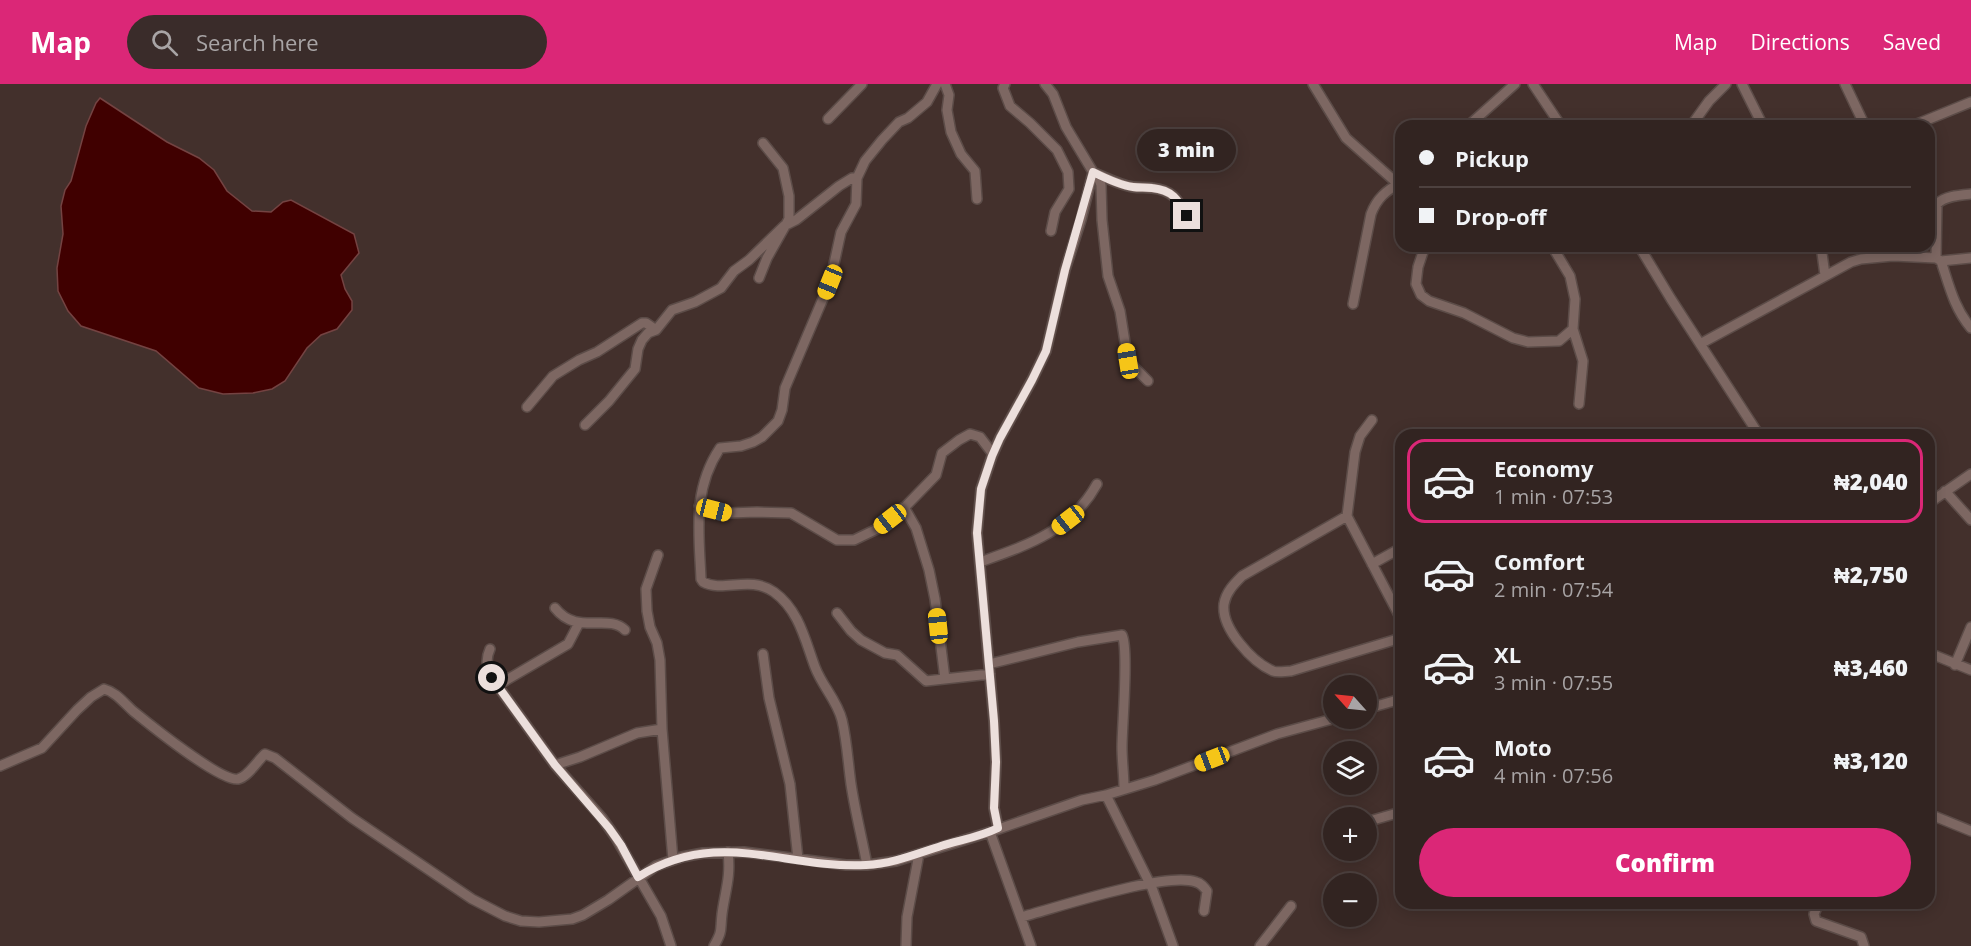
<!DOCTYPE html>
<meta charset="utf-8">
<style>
body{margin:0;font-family:"Open Sans",sans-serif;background:#3a2c2a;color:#f1f3f6;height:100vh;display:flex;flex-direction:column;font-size:22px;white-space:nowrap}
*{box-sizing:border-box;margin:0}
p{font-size:20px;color:#a8a4a5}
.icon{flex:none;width:33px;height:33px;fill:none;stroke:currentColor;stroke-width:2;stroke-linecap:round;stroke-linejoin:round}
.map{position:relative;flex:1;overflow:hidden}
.panel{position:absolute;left:1395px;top:345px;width:540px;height:480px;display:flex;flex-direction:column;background:#322421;border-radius:18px;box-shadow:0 3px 15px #0003,0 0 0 2px #4d413f}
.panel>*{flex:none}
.guide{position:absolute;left:1395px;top:36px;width:540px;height:132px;border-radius:18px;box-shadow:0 3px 15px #0003,0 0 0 2px #4d413f;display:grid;align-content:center;height:132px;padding:0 24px;background:#322421}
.needle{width:39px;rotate:297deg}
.controls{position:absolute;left:1323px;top:591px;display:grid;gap:12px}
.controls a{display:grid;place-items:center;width:54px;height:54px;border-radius:50%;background:#322421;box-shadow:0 3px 15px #0003,0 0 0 2px #4d413f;font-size:30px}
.end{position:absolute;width:27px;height:27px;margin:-14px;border:8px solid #ecdfdc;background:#111;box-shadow:0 0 0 3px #111}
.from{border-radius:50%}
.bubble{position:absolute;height:42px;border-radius:21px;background:#322421;box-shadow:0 3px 15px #0003,0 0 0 2px #4d413f;font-size:20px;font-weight:800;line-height:42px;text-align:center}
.car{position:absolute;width:18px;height:36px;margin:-18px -9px;border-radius:8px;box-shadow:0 0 4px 2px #0007;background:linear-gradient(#f5c518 24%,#345 0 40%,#f5c518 0 76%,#345 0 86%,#f5c518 0)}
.guide b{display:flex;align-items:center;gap:21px;height:57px;font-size:22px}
.guide b+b{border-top:2px solid #4d413f}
.guide i{width:15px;height:15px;background:#f1f3f6}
ul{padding:10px 0 0;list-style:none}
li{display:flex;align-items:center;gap:18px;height:84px;margin:0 12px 9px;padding:0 12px;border:3px solid transparent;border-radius:18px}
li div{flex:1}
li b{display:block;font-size:22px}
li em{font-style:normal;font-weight:800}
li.selected{border-color:#db2777}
li>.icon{width:54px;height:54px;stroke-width:1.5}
.action{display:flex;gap:12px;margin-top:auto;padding:12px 24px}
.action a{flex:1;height:69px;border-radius:36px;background:#db2777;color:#fff;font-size:24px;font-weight:800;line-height:69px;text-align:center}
header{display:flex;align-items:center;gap:36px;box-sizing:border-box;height:84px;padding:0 30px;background:#db2777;color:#fff}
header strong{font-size:28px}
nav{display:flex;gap:33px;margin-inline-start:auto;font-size:21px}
.search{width:420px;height:54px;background:#3a2c2a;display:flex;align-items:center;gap:15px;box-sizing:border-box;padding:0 21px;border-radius:33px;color:#a8a4a5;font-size:22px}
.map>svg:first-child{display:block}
.water{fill:#400000;stroke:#744342;stroke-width:1.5}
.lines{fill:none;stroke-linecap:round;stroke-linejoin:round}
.minor-casing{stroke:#5c4c48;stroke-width:12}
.minor{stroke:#7d6762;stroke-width:9}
.route{stroke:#ecdfdc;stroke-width:8}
</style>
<header>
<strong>Map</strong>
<div class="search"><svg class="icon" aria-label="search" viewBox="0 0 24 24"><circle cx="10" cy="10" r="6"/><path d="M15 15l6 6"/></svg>Search here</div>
<nav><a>Map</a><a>Directions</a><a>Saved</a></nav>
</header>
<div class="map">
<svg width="1971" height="862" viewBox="0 0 1971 862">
<rect width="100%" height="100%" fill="#43302c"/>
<path class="water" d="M100,14L167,58L199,74L214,86L227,107L252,127L271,128L283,118L291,116L354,150L359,169L341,191L345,205L352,217V226L337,245L321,251L307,264L285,297L272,305L253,309L223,310L199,304L156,267L81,242L68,227L58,207L57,184L63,150L61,122L65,106L71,97L86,42L96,19Z"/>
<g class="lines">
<g class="minor-casing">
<path id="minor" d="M945,0L949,11L947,26L951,48L961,70L975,87L977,115
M1005,0L1003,4L1010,22L1030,39L1057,66L1068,88L1069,105L1055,128L1051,147
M1313,0L1346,54L1398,100
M1533,0L1561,42
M1742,0L1763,42
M1845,0L1865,42
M828,35L862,0
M1468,42L1515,0
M1691,42L1709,17L1726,0
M1912,42L1971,18
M1093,88L1097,90L1101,101L1102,136L1108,192L1120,227L1128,277L1148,297
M1097,90C1109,95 1120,101 1133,103C1140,104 1146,103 1152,104C1173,106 1178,116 1187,132
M1425,162L1418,183L1416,200L1421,211L1429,217L1464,229L1513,254L1528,258L1559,257L1573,245
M1552,162L1570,192L1575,215L1573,245L1583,277L1579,320
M1639,162L1671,215L1759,351
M1821,162L1825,191
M1936,174L1937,120C1944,112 1960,111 1971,110
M1941,177C1949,201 1954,224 1971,244
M759,194L767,174L789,135V112L783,84L763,59
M1353,220L1371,130C1377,114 1386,107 1401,98
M1700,260L1851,178L1861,175L1893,172L1936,174L1941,177L1971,174
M527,323L553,292L579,276L597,268L642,239H646L656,246
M1372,336L1360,352L1355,368L1347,432L1242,492C1234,500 1226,508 1224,520C1221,544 1252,578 1273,587C1278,589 1285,587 1291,587L1401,554
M585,341L609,317L635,285L638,265L642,256L648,249L656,246L672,226L695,218L721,204L734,187L749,176L784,142L796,136L839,102L852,94H857
M1945,407L1971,436
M1929,419L1971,390
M699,422L729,429L757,428L791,429L837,456H854L877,445L903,425L936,391L942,369L959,356L970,350L980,353L993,370
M904,423L916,444L929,486L935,515L945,595
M1347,432L1401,535
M658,471L646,505L647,527L650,543L657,559L660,576L662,645L673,776
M980,478C1028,461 1071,447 1097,400
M1372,480L1401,464
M555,524C577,552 608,529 625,546
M837,529L851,547L861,556L885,569L897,571L926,597L990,590
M490,565C485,576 487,583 492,594L555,681L602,734L616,754L661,832L671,862
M1929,569L1971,586
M763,570L769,614L790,700L798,775
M989,580L1078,558L1122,551C1129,565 1122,642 1122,663C1122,677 1124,691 1124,705
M1955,581L1971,543
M498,601L568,560L579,539
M1366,625L1401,615
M555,681L580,673L637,649L662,645
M0,682L42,664L77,626L91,613L104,605C116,608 124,619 133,627C149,640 221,698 238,695C248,693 257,677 265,670L275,674L352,734L472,815L505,832L521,837L539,838L572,835L583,831L608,816L656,782L682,773L703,769L744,768L846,781H867L896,777L990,748L1082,716L1106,711L1155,696L1277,650L1336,634
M1106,711L1152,804L1173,862
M1929,730L1971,747
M1366,738L1401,728
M998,744L994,724L996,678L994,637L977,449L981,405L992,372L1000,354L1032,296L1046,267L1065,186L1081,136L1093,88L1066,43L1053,10L1045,0
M990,748L1031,862
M867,781C862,754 855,727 851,700C848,679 847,657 842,636C837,616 822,602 815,583C805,556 799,526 774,508C750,491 723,509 703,498L701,495C699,448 692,406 720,364L741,362L753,358L762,353L778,337L782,326L785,304L830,198L841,148L856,120L857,94L865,77L882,56L899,38L908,34L927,18L937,0
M1819,819L1814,830L1816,837L1861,853L1864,862
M1021,833C1056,824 1166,787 1196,798C1201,799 1204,803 1207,807L1204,827
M714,862C723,846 720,847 722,830C725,807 731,794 728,768
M906,862L907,833L919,770
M1260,862L1291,822"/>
</g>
<use href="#minor" class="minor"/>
</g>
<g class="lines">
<path class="route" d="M492,594L555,681L609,744L621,761L638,793C719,743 782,785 866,781C892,780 916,770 941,762C960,756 980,753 998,744L994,724L996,678L994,637L977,449L981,405L992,372L1000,354L1032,296L1046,267L1065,186L1093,88C1105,94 1119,101 1133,103C1139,104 1146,103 1152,104C1172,106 1178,115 1187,132"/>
</g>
</svg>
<div class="controls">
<a><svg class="needle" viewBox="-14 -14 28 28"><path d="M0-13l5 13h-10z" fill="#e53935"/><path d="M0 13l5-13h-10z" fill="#a8a4a5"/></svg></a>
<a><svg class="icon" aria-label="layers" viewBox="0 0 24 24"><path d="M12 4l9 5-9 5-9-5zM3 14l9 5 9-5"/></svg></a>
<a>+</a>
<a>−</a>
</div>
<i class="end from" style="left:492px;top:594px"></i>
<i class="end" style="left:1187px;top:132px"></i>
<div class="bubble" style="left:1137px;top:45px;width:99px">3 min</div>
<i class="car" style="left:830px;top:198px;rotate:202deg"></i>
<i class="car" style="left:1128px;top:277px;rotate:351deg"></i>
<i class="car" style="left:714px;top:426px;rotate:104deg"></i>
<i class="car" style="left:890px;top:435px;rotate:232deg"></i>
<i class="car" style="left:1068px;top:436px;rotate:232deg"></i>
<i class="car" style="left:938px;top:542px;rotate:354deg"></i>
<i class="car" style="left:1212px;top:675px;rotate:249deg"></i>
<div class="guide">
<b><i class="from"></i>Pickup</b>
<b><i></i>Drop-off</b>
</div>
<section class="panel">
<ul>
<li class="selected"><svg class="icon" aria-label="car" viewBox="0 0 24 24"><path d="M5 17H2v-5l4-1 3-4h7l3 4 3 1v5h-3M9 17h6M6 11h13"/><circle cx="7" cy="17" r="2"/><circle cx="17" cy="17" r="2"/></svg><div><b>Economy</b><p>1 min · 07:53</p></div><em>₦2,040</em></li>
<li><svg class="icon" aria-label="car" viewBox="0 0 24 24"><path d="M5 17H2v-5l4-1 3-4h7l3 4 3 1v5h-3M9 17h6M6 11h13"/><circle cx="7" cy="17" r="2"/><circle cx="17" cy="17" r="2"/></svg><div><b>Comfort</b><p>2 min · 07:54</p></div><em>₦2,750</em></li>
<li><svg class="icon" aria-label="car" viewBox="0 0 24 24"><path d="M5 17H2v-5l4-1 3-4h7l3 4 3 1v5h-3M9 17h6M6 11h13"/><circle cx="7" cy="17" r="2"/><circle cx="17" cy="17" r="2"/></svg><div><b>XL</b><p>3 min · 07:55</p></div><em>₦3,460</em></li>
<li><svg class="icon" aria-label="car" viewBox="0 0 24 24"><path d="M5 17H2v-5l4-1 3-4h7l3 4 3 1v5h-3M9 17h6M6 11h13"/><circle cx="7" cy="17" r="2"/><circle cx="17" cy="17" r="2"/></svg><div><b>Moto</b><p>4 min · 07:56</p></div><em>₦3,120</em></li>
</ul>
<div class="action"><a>Confirm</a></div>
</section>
</div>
